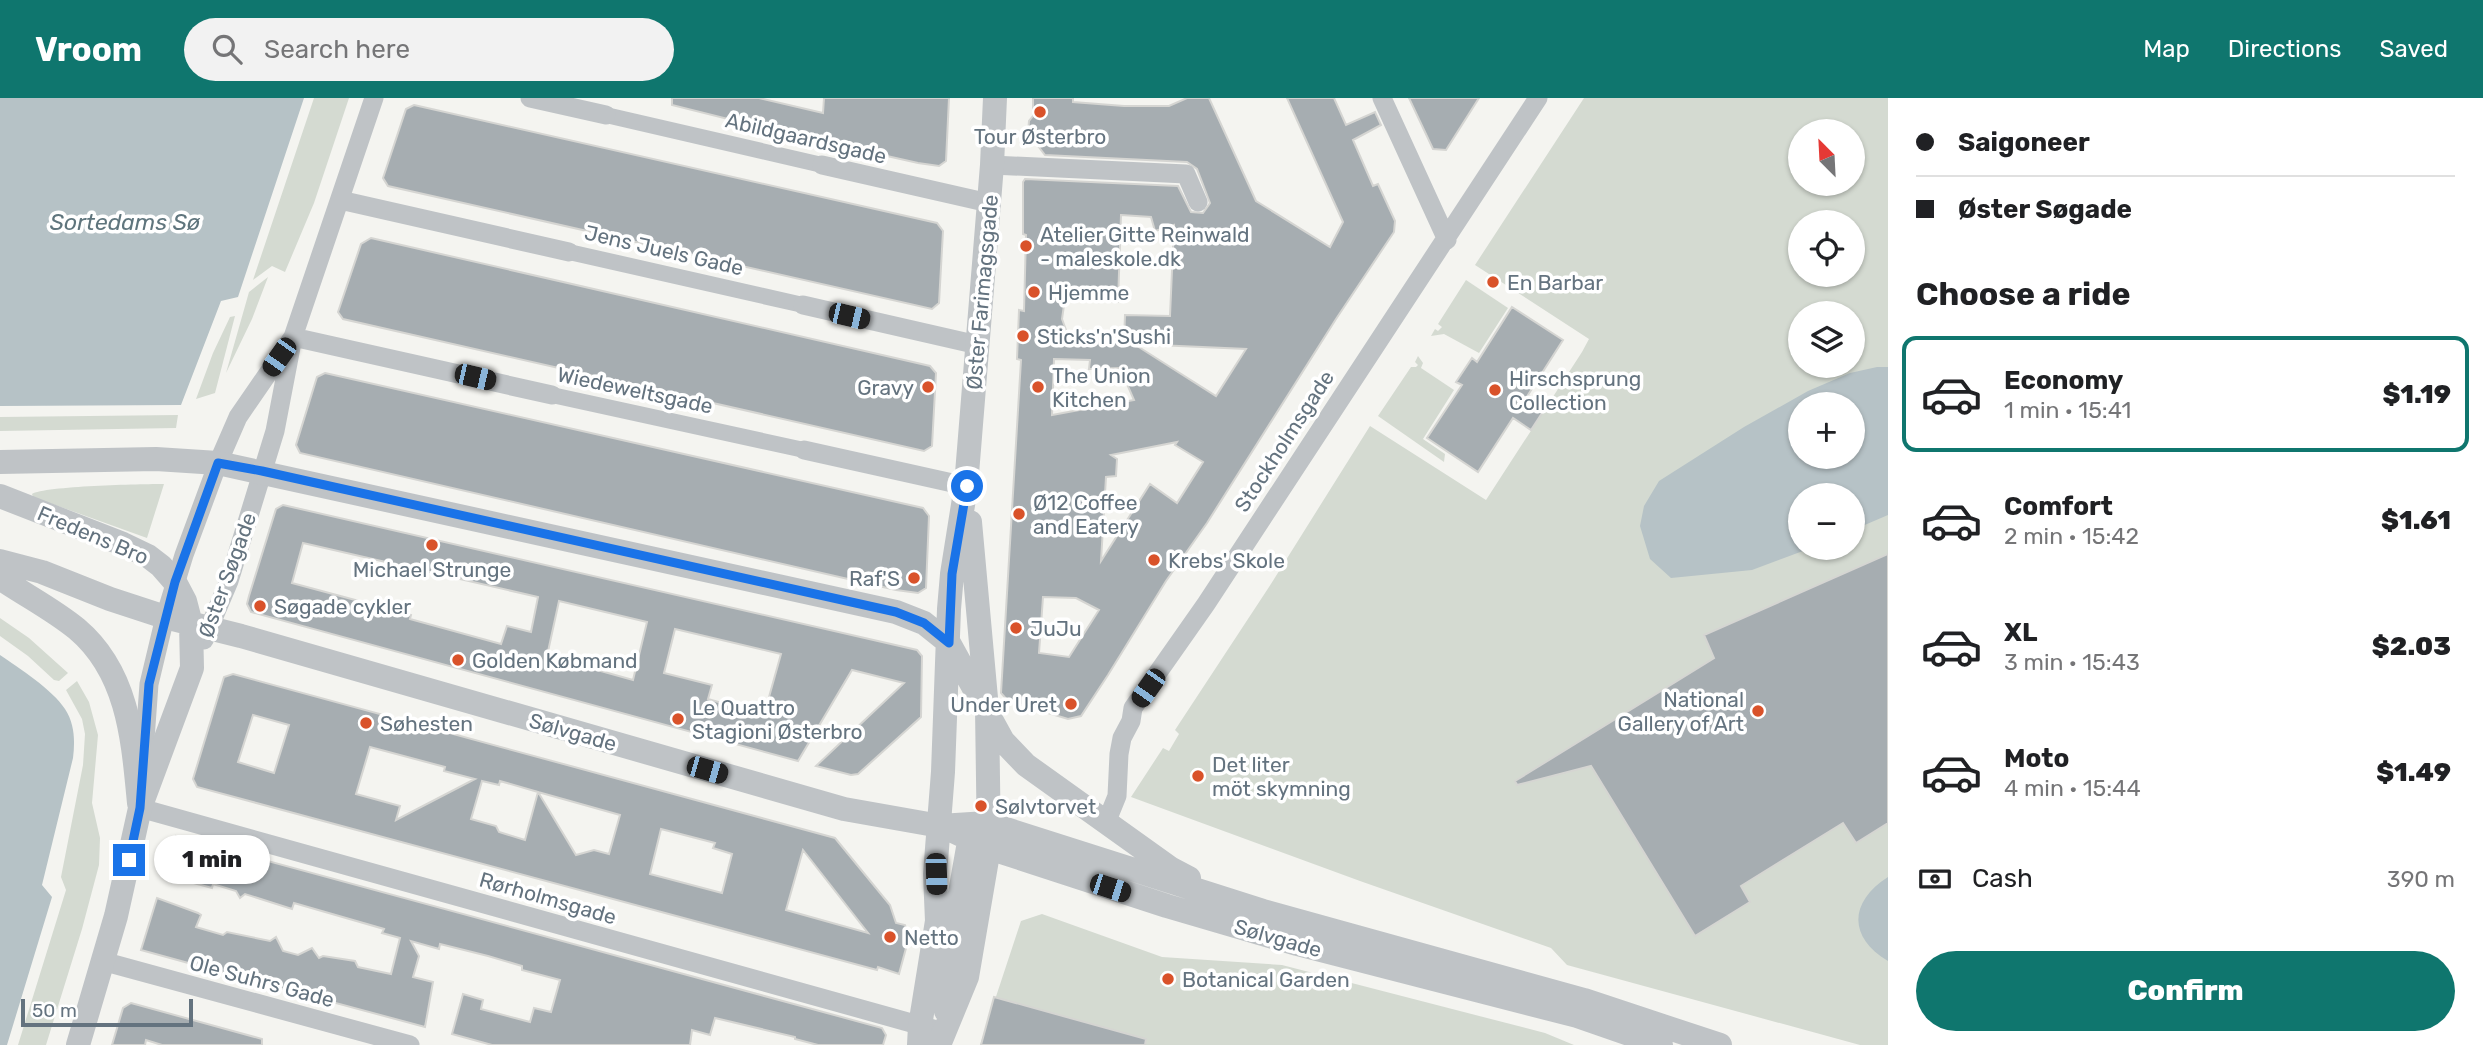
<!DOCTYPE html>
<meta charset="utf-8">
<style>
body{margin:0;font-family:Rubik,sans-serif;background:#f2f2f2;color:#202124;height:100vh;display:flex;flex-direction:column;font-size:26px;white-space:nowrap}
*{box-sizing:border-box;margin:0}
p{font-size:23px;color:#757577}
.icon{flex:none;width:38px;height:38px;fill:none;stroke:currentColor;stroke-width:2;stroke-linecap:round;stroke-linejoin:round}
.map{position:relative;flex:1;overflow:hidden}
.sheet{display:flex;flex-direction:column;background:#fff;width:595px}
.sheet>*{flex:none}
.hud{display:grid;align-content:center;height:154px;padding:0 28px;background:#fff}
.needle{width:46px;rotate:336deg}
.buttons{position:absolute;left:1788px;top:21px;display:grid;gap:14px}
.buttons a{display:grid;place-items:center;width:77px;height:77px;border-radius:50%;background:#fff;box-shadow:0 2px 5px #0004;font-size:35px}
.scale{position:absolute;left:21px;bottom:18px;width:172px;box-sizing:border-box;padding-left:7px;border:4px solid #64737f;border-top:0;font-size:19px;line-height:24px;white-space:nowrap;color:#64737f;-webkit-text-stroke:5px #fff;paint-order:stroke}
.end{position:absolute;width:32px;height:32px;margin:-16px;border:9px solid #1a73e8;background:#fff;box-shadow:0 0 0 4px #fff}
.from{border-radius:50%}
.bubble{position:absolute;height:49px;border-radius:24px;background:#fff;box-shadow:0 2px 5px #0004;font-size:23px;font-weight:800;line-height:49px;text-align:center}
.car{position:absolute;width:21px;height:42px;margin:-21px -10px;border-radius:9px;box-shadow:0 0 5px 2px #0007;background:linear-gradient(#222 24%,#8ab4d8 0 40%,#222 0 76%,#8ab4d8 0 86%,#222 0)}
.hud b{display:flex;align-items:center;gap:24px;height:66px;font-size:26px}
.hud b+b{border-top:2px solid #e0e0e0}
.hud i{width:18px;height:18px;background:#202124}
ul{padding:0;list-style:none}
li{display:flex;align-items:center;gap:21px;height:116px;margin:0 14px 10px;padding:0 14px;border:4px solid transparent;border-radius:14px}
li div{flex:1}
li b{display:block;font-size:26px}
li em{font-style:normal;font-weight:800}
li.current{border-color:#0f766e}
li>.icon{width:63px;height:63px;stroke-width:1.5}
h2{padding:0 28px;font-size:32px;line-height:84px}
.pay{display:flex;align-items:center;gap:18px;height:77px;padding:0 28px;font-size:26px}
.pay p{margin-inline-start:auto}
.cta{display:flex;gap:14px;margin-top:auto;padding:14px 28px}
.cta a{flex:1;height:80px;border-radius:42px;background:#0f766e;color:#fff;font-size:28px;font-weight:800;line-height:80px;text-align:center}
header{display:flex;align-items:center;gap:42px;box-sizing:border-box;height:98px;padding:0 35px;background:#0f766e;color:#fff}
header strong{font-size:33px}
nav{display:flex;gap:38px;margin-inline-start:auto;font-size:24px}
.search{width:490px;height:63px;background:#f2f2f2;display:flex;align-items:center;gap:18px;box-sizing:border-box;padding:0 24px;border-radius:38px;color:#757577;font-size:26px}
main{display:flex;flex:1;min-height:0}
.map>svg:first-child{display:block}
.green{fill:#d4dad1;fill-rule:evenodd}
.water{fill:#b6c2c6;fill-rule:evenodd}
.building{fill:#a6adb1;stroke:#d5d5d2;stroke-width:2;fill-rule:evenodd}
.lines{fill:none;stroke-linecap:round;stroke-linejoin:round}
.pedestrian{stroke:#bfc3c6;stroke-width:16}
.minor{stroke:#bfc3c6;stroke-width:19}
.tertiary{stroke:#bfc3c6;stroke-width:24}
.route{stroke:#1a73e8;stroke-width:9}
.poi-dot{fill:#d9522a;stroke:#fff;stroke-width:2.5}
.labels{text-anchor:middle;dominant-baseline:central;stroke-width:7;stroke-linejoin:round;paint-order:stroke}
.poi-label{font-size:21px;fill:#64737f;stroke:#fff;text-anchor:start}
.street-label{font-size:21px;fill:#64737f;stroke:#fff}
.water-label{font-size:23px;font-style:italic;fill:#5f757d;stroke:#fff}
</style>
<header>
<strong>Vroom</strong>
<div class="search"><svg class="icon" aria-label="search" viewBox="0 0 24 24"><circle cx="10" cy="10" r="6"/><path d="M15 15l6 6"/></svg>Search here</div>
<nav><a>Map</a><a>Directions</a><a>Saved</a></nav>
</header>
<main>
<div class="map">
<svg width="1888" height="947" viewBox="0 0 1888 947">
<rect width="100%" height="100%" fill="#f4f4f0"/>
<path class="green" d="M314,0H349L314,105L285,174L272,168L253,182Z
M1584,0H1888V947H1860L1567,867L1551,850L1360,783L1131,699L1163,650L1169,653L1179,636L1175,632L1269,489L1370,328L1486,402L1582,254L1589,241L1475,167ZM1801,33H1853V86H1801ZM1801,124H1853V177H1801ZM1801,215H1853V268H1801ZM1801,306H1853V359H1801ZM1801,397H1853V450H1801Z
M268,179L252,221L226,275L249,194Z
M1466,182L1508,210L1479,255L1444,236L1431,238L1435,231L1438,233L1442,229L1438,226Z
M235,218L215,295L196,301L213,255L230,219Z
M1418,258L1423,265L1421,270L1454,292L1423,341L1445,356L1444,364L1378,318L1411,269H1416L1418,267L1415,264Z
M178,317L176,330L0,333V319Z
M164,386L147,440L33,399L32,396C44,388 142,386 164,386Z
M0,520L29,540L68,575L59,583L54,582L28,558L0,538Z
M77,583L89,604L98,637L92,705L100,740L99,767L82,831L46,947H18L66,792L61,779L83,667L85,636L82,621L66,592Z
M1042,816L1162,859L1282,867L1545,935L1574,947H980L1021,823Z"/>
<path class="water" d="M0,0H304L238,199L221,203L181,307L0,308Z
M1877,269H1888V417L1853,432V397H1801V450H1811L1752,472L1671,480L1650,461L1640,428L1644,408L1659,383L1744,329L1808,293L1850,275ZM1801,306H1853V359H1801Z
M0,557C19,570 53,592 65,611C75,626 75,644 73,660L42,787L52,799L7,947H0Z
M1888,779V863C1848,839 1849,804 1888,779Z"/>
<path class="building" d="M672,0H759L823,15L824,0H949L946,63L939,68L918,65L776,33L672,7Z
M1033,0H1073V4L1124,8H1169L1187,0H1209L1256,103L1330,149L1343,124L1287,0H1334L1346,27L1375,14L1381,27L1353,42L1373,88L1378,86L1395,123L1394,134L1336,221L1207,425L1166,483L1108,577L1081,618L1068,621L1008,603L1001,595L1021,262L1017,261L1019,212L1024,213L1026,137L1023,136V84L1025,81L1178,88L1191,114L1203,115L1210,105L1197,71L1187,64L1045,57L1028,35L1029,23L1033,18ZM1121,117L1151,119L1155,133L1174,127L1170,218L1125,217L1124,243L1069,240L1062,221L1065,200L1118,204ZM1134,246L1246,251L1216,298ZM1054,261L1090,262L1089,271L1120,270L1134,302L1052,317ZM1177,344L1175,347L1203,364L1177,405L1150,386L1101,463L1106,379L1116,378L1117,361L1111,357ZM1043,499L1076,500L1099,512L1069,559L1039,555Z
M1409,0H1479L1446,52L1433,51Z
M414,7L937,125L943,133L939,205L932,211L388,88L383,80L406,11Z
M371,140L930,268L936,275L932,348L924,353L343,221L338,214L361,146Z
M1512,209L1563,242L1528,297L1546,309L1531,332L1513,320L1478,374L1427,340L1462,287L1456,284L1472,260L1477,264Z
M325,275L923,410L929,418L926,490L918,495L896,492L300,355L296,347L317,279Z
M283,407L917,552L922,558L921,619L858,676L851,677L816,668L904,585L852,572L798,663L251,514L247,506L249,498L276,411ZM303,445L538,499L531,534L507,528L501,546L410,521L411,517L292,485ZM559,503L647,524L633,582L547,558ZM675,531L781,556L764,617L708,601L712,587L664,575Z
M1888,456V725L1856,745L1843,725L1741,788L1750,804L1695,838L1591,668L1517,687L1515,683L1714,560L1704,537Z
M233,576L835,740L890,807L896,825L905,827L909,839L899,876L878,869L877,872L197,689L193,681L224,579ZM253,617L289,627L274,675L238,664ZM370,649L445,669L444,673L475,681L396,722L400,708L356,696ZM482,683L499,687L500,683L538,694L525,742L499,734L496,728L471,721ZM538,694L620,717L609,756L594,752L576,757ZM661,731L715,745L713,750L732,756L722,795L650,776ZM803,752L868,835L786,812Z
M176,738L882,930L886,937L883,947H818L795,941V939L715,920L710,937L692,932L690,947H492L452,936L463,896L483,902L481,911L530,924L534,910L551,914L560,882L522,872V868L488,858L440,846L439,851L411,843L419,858L413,879L433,884L425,929L243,880L141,852L157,800L198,815L201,817L196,829L223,837L227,834L270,843L276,839L283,853L298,857L312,850L319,860L323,858L355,863L358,869L391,876L400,840L382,835L384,831L294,805L292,811L245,796L240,800L236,793L213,786L212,790L164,777Z
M994,899L1146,941L1145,947H981Z
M131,905L262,941V947H162L146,942L145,947H112L123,910Z"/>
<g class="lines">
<path class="pedestrian" d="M606,17L822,67
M569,154L803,207
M552,297L804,352"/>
<path class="minor" d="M530,0L606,17
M1382,0L1447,142
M822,67L989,105
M992,67L1186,76L1198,104
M340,102L569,154
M803,207L978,247
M293,239L552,297
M804,352L966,388
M204,542L229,483L275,333L293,239L374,0
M143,669L149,586L165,519L184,457L218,365L238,319L293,239
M141,699L140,710L933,931
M1106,725L1117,698L1119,656L1122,640L1131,623L1133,610L1206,506L1538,0
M102,863L410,947"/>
<path class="tertiary" d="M0,364L156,361L218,365L896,514L924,525L949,545L1003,643L1026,667L1170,770L1189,780
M0,398L123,446L148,458L161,468L175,484L185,503L191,526L192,570L140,710L116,818L78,947
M0,463L42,474L110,501L165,519L241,538L844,711L940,728L987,725L1263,813L1584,902L1720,947
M0,480C25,497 54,512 77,531C129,575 133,643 139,705
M944,729L989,750L1167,808L1297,846L1577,918L1661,947
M946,913L950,851L972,727
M919,947L920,928L937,823L935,776L943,674L949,511L952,476L966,388L992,67L995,0
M939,947L967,879L989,750L987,611L970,424"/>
</g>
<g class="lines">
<path class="route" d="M129,762L140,710L149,586L175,484L218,365L262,373L896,514L924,525L949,545L952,476L967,388"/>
</g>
<g class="poi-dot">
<circle cx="1040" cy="14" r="7"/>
<circle cx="1026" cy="148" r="7"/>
<circle cx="1493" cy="184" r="7"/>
<circle cx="1034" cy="194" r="7"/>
<circle cx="1023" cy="238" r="7"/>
<circle cx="928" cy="289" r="7"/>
<circle cx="1038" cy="289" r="7"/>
<circle cx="1495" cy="292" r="7"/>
<circle cx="1019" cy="416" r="7"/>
<circle cx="432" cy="447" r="7"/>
<circle cx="1154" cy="462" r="7"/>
<circle cx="914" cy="480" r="7"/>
<circle cx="260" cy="508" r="7"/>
<circle cx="1016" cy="530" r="7"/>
<circle cx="458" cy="562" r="7"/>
<circle cx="1071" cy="606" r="7"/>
<circle cx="1758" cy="613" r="7"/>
<circle cx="678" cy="621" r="7"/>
<circle cx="366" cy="625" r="7"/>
<circle cx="1198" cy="678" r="7"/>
<circle cx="981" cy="708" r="7"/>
<circle cx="890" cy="839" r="7"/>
<circle cx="1168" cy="881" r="7"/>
</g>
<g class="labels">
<g class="poi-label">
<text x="1040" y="38" text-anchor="middle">Tour Østerbro</text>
<text x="1040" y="136">Atelier Gitte Reinwald<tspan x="1040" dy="24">- maleskole.dk</tspan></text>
<text x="1507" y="184">En Barbar</text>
<text x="1048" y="194">Hjemme</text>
<text x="1037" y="238">Sticks'n'Sushi</text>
<text x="1052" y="277">The Union<tspan x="1052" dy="24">Kitchen</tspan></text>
<text x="1509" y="280">Hirschsprung<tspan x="1509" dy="24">Collection</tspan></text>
<text x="914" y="289" text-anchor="end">Gravy</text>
<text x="1033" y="404">Ø12 Coffee<tspan x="1033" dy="24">and Eatery</tspan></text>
<text x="1168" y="462">Krebs' Skole</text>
<text x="432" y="471" text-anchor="middle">Michael Strunge</text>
<text x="900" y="480" text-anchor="end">Raf'S</text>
<text x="274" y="508">Søgade cykler</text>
<text x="1030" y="530">JuJu</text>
<text x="472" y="562">Golden Købmand</text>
<text x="1744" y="601" text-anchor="end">National<tspan x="1744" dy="24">Gallery of Art</tspan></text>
<text x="1057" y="606" text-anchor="end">Under Uret</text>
<text x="692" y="609">Le Quattro<tspan x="692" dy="24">Stagioni Østerbro</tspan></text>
<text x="380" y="625">Søhesten</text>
<text x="1212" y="666">Det liter<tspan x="1212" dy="24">möt skymning</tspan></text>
<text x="995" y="708">Sølvtorvet</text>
<text x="904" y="839">Netto</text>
<text x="1182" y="881">Botanical Garden</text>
</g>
<g class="street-label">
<text transform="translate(806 40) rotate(13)">Abildgaardsgade</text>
<text transform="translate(664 152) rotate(13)">Jens Juels Gade</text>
<text transform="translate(982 194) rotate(-85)">Øster Farimagsgade</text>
<text transform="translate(635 292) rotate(12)">Wiedeweltsgade</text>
<text transform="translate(1284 343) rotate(-57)">Stockholmsgade</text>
<text transform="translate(93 437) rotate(23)">Fredens Bro</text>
<text transform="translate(227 477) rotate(-70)">Øster Søgade</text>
<text transform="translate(573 634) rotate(16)">Sølvgade</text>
<text transform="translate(548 800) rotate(16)">Rørholmsgade</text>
<text transform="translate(1278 840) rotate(16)">Sølvgade</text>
<text transform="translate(262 883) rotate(15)">Ole Suhrs Gade</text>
</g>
<g class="water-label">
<text x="125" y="124">Sortedams Sø</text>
</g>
</g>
</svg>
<div class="buttons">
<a><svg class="needle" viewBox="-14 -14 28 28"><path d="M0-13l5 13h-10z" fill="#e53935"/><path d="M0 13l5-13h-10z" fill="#757577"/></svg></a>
<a><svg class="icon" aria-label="locate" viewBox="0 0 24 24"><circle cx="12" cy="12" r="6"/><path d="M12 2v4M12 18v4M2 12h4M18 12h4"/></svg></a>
<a><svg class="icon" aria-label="layers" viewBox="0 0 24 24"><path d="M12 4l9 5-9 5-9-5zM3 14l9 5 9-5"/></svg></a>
<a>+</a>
<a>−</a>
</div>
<div class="scale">50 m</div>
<i class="end from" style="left:967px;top:388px"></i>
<i class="end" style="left:129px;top:762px"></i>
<div class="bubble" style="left:154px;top:737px;width:116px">1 min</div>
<i class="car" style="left:849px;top:218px;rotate:103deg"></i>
<i class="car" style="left:279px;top:259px;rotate:215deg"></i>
<i class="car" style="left:475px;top:279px;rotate:103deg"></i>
<i class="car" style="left:1148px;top:590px;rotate:215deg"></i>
<i class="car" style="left:707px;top:672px;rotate:106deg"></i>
<i class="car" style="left:936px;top:776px;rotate:178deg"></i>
<i class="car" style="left:1110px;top:790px;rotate:108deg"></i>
</div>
<section class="sheet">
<div class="hud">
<b><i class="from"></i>Saigoneer</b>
<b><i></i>Øster Søgade</b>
</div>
<h2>Choose a ride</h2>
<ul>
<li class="current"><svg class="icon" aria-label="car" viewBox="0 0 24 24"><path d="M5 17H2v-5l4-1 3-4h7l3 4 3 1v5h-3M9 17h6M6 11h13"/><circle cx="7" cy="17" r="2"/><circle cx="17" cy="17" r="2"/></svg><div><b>Economy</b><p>1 min · 15:41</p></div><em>$1.19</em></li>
<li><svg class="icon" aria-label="car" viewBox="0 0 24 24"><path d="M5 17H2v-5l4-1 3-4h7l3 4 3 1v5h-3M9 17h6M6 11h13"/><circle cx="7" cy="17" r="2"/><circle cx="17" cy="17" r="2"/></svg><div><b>Comfort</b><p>2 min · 15:42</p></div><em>$1.61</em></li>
<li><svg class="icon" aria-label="car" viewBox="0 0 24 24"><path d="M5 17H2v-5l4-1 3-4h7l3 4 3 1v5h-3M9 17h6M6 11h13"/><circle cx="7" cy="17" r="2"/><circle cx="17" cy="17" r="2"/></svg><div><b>XL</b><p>3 min · 15:43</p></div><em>$2.03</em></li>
<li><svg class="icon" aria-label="car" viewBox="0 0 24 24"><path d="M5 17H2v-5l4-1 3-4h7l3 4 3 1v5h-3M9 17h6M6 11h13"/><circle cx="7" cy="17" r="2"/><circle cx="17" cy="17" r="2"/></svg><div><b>Moto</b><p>4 min · 15:44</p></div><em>$1.49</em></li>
</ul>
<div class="pay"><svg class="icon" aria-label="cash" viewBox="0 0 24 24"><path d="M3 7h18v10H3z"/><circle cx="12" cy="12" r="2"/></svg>Cash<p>390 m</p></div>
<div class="cta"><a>Confirm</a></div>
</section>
</main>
